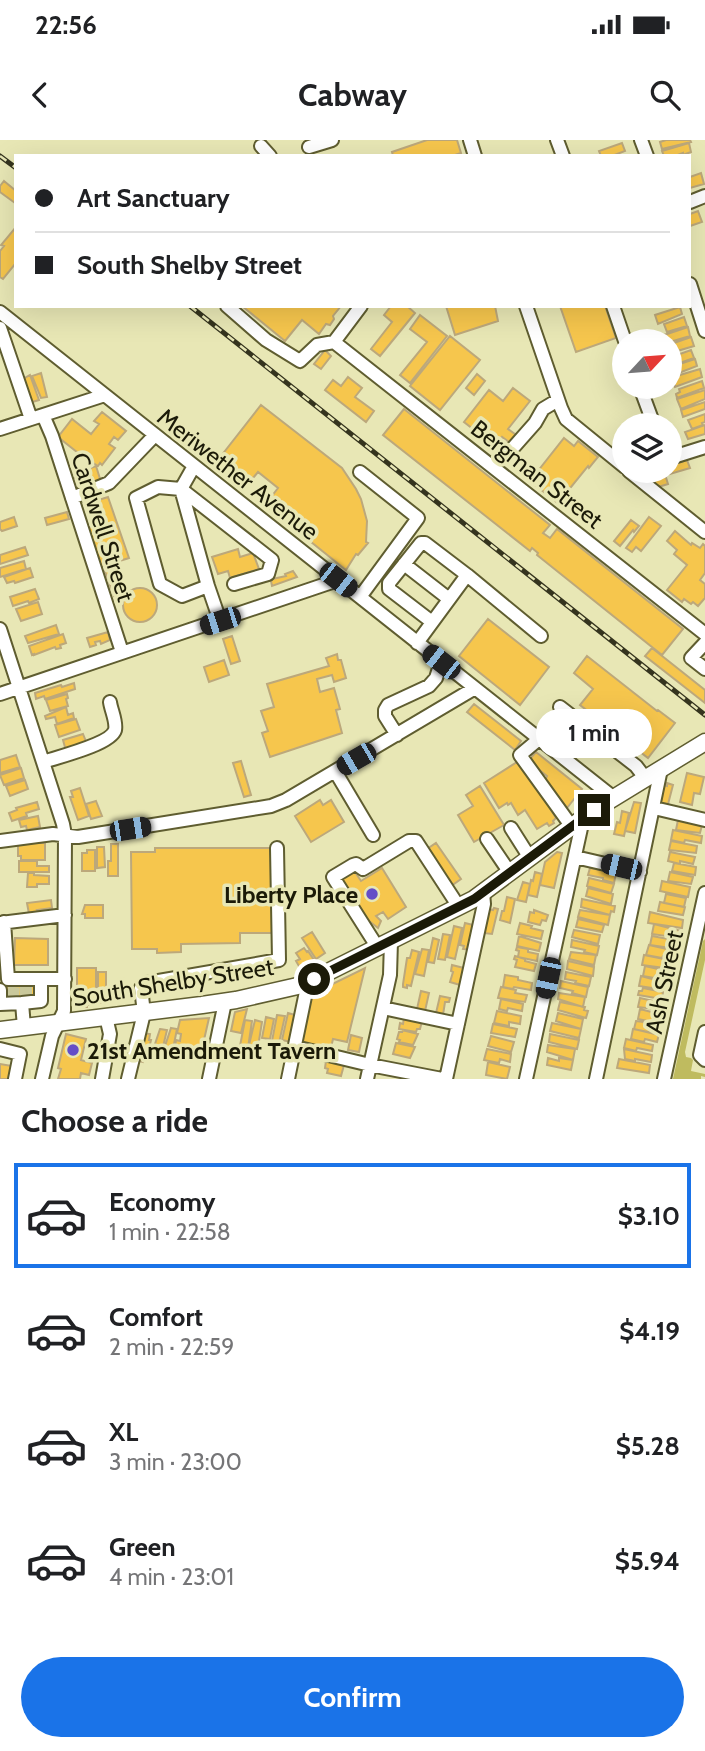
<!DOCTYPE html>
<meta charset="utf-8">
<style>
body{margin:0;font-family:Cabin,sans-serif;background:#f2f2f2;color:#202124;height:100vh;display:flex;flex-direction:column;font-size:26px;white-space:nowrap}
*{box-sizing:border-box;margin:0}
p{font-size:23px;color:#757577}
.icon{flex:none;width:38px;height:38px;fill:none;stroke:currentColor;stroke-width:2;stroke-linecap:round;stroke-linejoin:round}
.map{position:relative;height:939px;overflow:hidden}
.sheet{display:flex;flex-direction:column;background:#fff;flex:1}
.sheet>*{flex:none}
.top-card{position:absolute;left:14px;top:14px;width:677px;height:154px;border-radius:0px;box-shadow:0 7px 28px #0002;display:grid;align-content:center;height:154px;padding:0 21px;background:#fff}
.needle{width:46px;rotate:64deg}
.buttons{position:absolute;left:612px;top:189px;display:grid;gap:14px}
.buttons a{display:grid;place-items:center;width:70px;height:70px;border-radius:50%;background:#fff;box-shadow:0 7px 28px #0002;font-size:35px}
.end{position:absolute;width:32px;height:32px;margin:-16px;border:9px solid #1b1a08;background:#fff;box-shadow:0 0 0 4px #fff}
.from{border-radius:50%}
.bubble{position:absolute;height:49px;border-radius:24px;background:#fff;box-shadow:0 7px 28px #0002;font-size:23px;font-weight:800;line-height:49px;text-align:center}
.car{position:absolute;width:21px;height:42px;margin:-21px -10px;border-radius:9px;box-shadow:0 0 5px 2px #0007;background:linear-gradient(#222 24%,#8ab4d8 0 40%,#222 0 76%,#8ab4d8 0 86%,#222 0)}
.top-card b{display:flex;align-items:center;gap:24px;height:66px;font-size:26px}
.top-card b+b{border-top:2px solid #e0e0e0}
.top-card i{width:18px;height:18px;background:#202124}
ul{padding:0;list-style:none}
li{display:flex;align-items:center;gap:21px;height:105px;margin:0 14px 10px;padding:0 7px;border:4px solid transparent;border-radius:0px}
li div{flex:1}
li b{display:block;font-size:26px}
li em{font-style:normal;font-weight:800}
li.on{border-color:#1a73e8}
li>.icon{width:63px;height:63px;stroke-width:1.5}
h2{padding:0 21px;font-size:32px;line-height:84px}
.primary-button{display:flex;gap:14px;margin-top:auto;padding:14px 21px}
.primary-button a{flex:1;height:80px;border-radius:42px;background:#1a73e8;color:#fff;font-size:28px;font-weight:800;line-height:80px;text-align:center}
.status{display:flex;justify-content:space-between;align-items:center;height:49px;padding:0 35px;background:#fff;direction:ltr}
.status svg{height:19px;fill:currentColor}
header{display:flex;justify-content:space-between;align-items:center;height:91px;padding:0 21px;background:#fff;font-size:32px;font-weight:800}
.map>svg:first-child{display:block}
.green{fill:#bfbb5f}
.building{fill:#f6c64d;stroke:#bca87b;stroke-width:2}
.lines{fill:none;stroke-linecap:round;stroke-linejoin:round}
.minor-tunnel{stroke:#c9c89b;stroke-width:12;stroke-dasharray:12 6;stroke-linecap:butt}
.minor-casing{stroke:#5f5d30;stroke-width:16}
.major-casing{stroke:#5f5d30;stroke-width:19}
.minor{stroke:#fff;stroke-width:12}
.major{stroke:#fff;stroke-width:16}
.rail-casing{stroke:#35341e;stroke-width:5}
.rail{stroke:#e8e7b5;stroke-width:2.5;stroke-dasharray:8;stroke-linecap:butt}
.route{stroke:#1b1a08;stroke-width:9}
.poi-dot{fill:#644ec7;stroke:#e8e7b5;stroke-width:2.5}
.labels{text-anchor:middle;dominant-baseline:central;stroke-width:7;stroke-linejoin:round;paint-order:stroke}
.street-label{font-size:24px;fill:#1b1a08;stroke:#e8e7b5}
.poi-label{font-size:24px;font-weight:bold;fill:#1b1a08;stroke:#e8e7b5;text-anchor:end}
</style>
<div class="status"><b>22:56</b><svg viewBox="0 0 49 12"><path d="M0 12V9h3v3zM5 12V6h3v6zM10 12V3h3v9zM15 12V0h3v12zM26 1h20v11H26zM47 4h2v5h-2z"/></svg></div>
<header><svg class="icon" aria-label="back" viewBox="0 0 24 24"><path d="M15 5l-7 7 7 7"/></svg>Cabway<svg class="icon" aria-label="search" viewBox="0 0 24 24"><circle cx="10" cy="10" r="6"/><path d="M15 15l6 6"/></svg></header>
<div class="map">
<svg width="705" height="939" viewBox="0 0 705 939">
<rect width="100%" height="100%" fill="#e8e7b5"/>
<path class="green" d="M705,799V820L685,912L686,917L691,918L693,920L691,931L705,934V937L701,936V939H673L703,801Z"/>
<path class="building" d="M427,0H457L461,13L452,16H393L392,12Z
M666,0H690L691,2L662,9L660,2Z
M622,3L625,11L612,16H601L599,11Z
M689,3L691,12L683,15V13L675,16H664L662,11Z
M701,33L704,44L690,48V37Z
M4,41L16,51L15,63L0,52V46Z
M698,71L702,82L690,86V74Z
M16,87V123L3,139L0,137V111L4,106L1,105Z
M242,166H341L333,176L334,179L330,185L326,184L319,194L302,180L285,201Z
M391,166H407L415,173L380,216L371,209L392,182L384,175Z
M446,166H495L498,181L455,195Z
M560,166H605L616,198L576,212Z
M680,167L682,174L658,184L655,175Z
M420,175L447,196L410,243L400,235L427,202L410,189Z
M684,177L687,186L667,192L664,184Z
M688,187L690,196L670,202L666,201L664,195Z
M450,196L480,220L440,270L410,246Z
M691,197L694,206L674,212L671,204Z
M325,210L331,216L321,229L314,224Z
M691,210L694,218L677,224L674,216Z
M695,219L697,226L671,236L670,227Z
M700,229L702,237L675,247L673,237Z
M41,233L47,257L41,258L32,236Z
M477,234L485,241L474,255L466,248Z
M30,235L39,260L29,263L23,239Z
M348,237L362,248L355,257L374,271L366,282L325,250L333,240L341,246Z
M702,241L704,248L677,258L676,254L680,252L679,249Z
M513,248L530,261L508,289L519,297L513,305L502,297L495,306L464,282L489,250L503,261Z
M705,250V259L681,269L677,259Z
M705,262V269L683,277L681,270Z
M261,265L342,328L356,349L361,359L367,381L366,402L368,403L358,415L356,414L346,430L265,365L278,348L258,332L244,349L214,325Z
M404,269L550,385L543,393L550,398L557,389L683,489L662,515L537,415L538,413L532,408L530,411L383,295Z
M102,272L126,291L118,300L114,297L109,304L115,308L102,325L100,323L98,326L93,323L92,324L58,297L72,279L91,294L99,284L94,281Z
M705,274V282L702,283L703,285L692,289L688,280Z
M705,285V294L688,299L685,292Z
M564,298L574,306L578,301L598,317L589,328L588,326L558,363L530,341Z
M687,320L690,328L670,334V327L674,326V324Z
M96,326L102,345L80,352L74,334Z
M632,331H664L668,344L655,348L650,333L638,337Z
M108,357L129,418L100,427L87,388L99,384L92,362Z
M67,372L69,379L47,385L45,378Z
M14,377L17,386L2,391L0,389V382Z
M649,377L661,386L641,411L636,407L632,412L626,408Z
M631,380L639,386L634,392L633,390L620,406L614,401Z
M675,391L691,405L692,403L700,408L703,404L705,406V433L700,440L705,444V458L698,466L693,462L691,464L684,459L682,462L667,450L687,425L674,414L677,410L667,401Z
M25,407L28,415L0,424V415Z
M238,409L240,417L253,413L259,429L230,438L228,431L218,434L212,417Z
M24,421L26,429L0,437V428Z
M30,428L33,437L15,443L14,441L7,443L4,437Z
M111,429L119,455L114,456L105,431Z
M293,431L297,437L272,446L271,441L272,440V439L286,436L285,434Z
M123 465a17 17 0 1 1 34 0a17 17 0 1 1-34 0Z
M35,449L39,459L29,463L28,461L13,466L10,457Z
M38,462L42,474L21,481L16,469Z
M488,479L549,527L520,565L459,516Z
M56,485L59,494L28,503L25,496Z
M108,492L110,500L101,504L100,501L95,502L96,505L90,507L87,498Z
M63,494L66,503L60,505L61,508L56,509L55,507L34,515V514L32,515L29,506Z
M232,496L240,521L231,524L223,499Z
M652,508L705,550V563L645,516Z
M337,514L338,520H341L346,538L334,542L332,535L317,539L320,552L334,548L340,569L336,570L342,593L270,617L262,593L268,591L261,571L274,567L267,544L329,526L326,518Z
M587,516L657,571L658,570L675,583L648,618L580,565L593,549L574,533Z
M224,520L229,535L209,542L204,527Z
M74,543L75,549L45,559L44,556L36,559L35,553L61,545L62,547Z
M67,554L68,558L66,559L68,566L50,571L46,560Z
M474,564L521,601L515,610L467,572Z
M66,567L68,575L73,573L74,578L57,584L55,577L46,579L45,576Z
M76,579L80,590L59,597L55,585Z
M83,594L87,604L66,611L63,600Z
M536,612L582,649L567,668L545,641L547,636L528,621Z
M16,615L20,627L0,633V620Z
M241,621L251,655L244,657L233,623Z
M517,622L532,638L556,678L553,681L554,683L549,686L547,683L537,689L525,670L518,675L511,663L508,665L507,663L499,668L484,643Z
M21,628L24,638L4,645L0,635Z
M687,633L704,637L700,654L694,653L692,665L680,662Z
M25,640L28,649L10,656L6,646Z
M667,643L673,645L667,668L658,666L662,645L667,646Z
M480,646L504,685L474,702L458,675L473,666L466,655Z
M80,648L89,676L78,680L70,657H73L71,651Z
M320,660L323,665L331,660L344,682L311,702L295,676Z
M96,661L102,676L91,679L86,664Z
M37,662L39,669L26,673L27,676L12,681L9,673L17,670L16,668Z
M634,662L641,663L635,693L625,691Z
M622,671L629,673L624,696L614,694L617,682L620,683Z
M38,676L40,687L27,690L26,686L21,687L19,680Z
M678,680L702,685L700,693L676,690Z
M673,690L702,696L701,703L685,700L684,703L671,700Z
M671,701L697,706L696,713L669,710Z
M18,703H45V720H21V716H18Z
M436,703L461,739L451,746L427,709Z
M111,704H118V736H108V721H111Z
M97,707H104L105,727L97,728Z
M155,708H272V793H240V803L181,804V812L157,813V809H132L131,712H155Z
M87,710H95V731H82V713H87Z
M557,712L562,713L554,748L540,745L545,722Z
M670,712L695,717L693,724L680,721V724L668,721Z
M19,721H37V726H49V732H19Z
M674,723L696,727L695,735L672,731Z
M382,728L406,767L388,779L383,772L376,776L381,781L378,788L369,781L365,784L337,739L353,729L361,741Z
M590,728L616,733L614,743L603,740V738L588,735Z
M535,732L542,734L537,757L528,755L531,740L533,741Z
M670,732L693,737L691,744L668,741Z
M28,733H34V735L49,736V744H37V747H27Z
M589,738L614,744L611,753L587,746Z
M662,741L690,747L688,757L660,751Z
M523,742L530,744L526,762L517,760Z
M588,748L613,754L611,764L586,756Z
M666,754L686,758L684,767L664,763Z
M507,757L515,759L510,783L500,780L502,771H504Z
M582,759L615,766L614,772L611,771L610,775L581,767Z
M51,760L52,768L37,770L38,772L29,774L27,763Z
M660,762L685,767L683,775L658,771Z
M85,765H103V778H85V774H82Z
M494,768L498,769L492,794L483,793L488,769L493,770Z
M534,770L548,775L546,781L542,780L540,785L528,782L530,772L534,773Z
M580,770L610,775L608,785L578,777Z
M650,772L683,780L682,788L648,783Z
M578,779L604,785L602,792L576,787Z
M465,783L473,785L471,794L474,795L471,810L463,809L464,806L460,805Z
M520,783L532,786L531,788L543,791L541,799L517,794Z
M654,784L681,791L679,798L652,794Z
M454,786L462,788L455,819L447,817Z
M574,790L600,795L598,804L572,797Z
M312,792L325,813L316,819L302,798Z
M443,794L450,795L445,820L438,819Z
M519,796L541,803L539,811L517,806Z
M652,796L679,801L677,809L650,805Z
M15,798L48,799V825H14Z
M433,798L439,800L434,823L428,822Z
M572,800L599,806L597,815L584,812L585,810L571,807Z
M649,805L676,811L675,818L663,816L662,818L646,815Z
M517,807L528,809V812L538,814L537,821L518,817L519,811L516,810Z
M304,808L307,812L308,811L314,820L300,828L296,821L300,819L296,813Z
M422,809L429,810L424,836L415,834Z
M412,810L419,812L411,846L407,845V848L403,847V844L407,818H410Z
M571,812L596,815L594,825L569,819Z
M644,815L674,821L672,829L642,825Z
M515,816L525,819V821L536,824L534,831L515,827L517,820L514,819Z
M568,821L594,827L593,836L567,829Z
M452,825L464,828L460,845L450,842L453,832L451,831Z
M645,826L671,832L670,839L655,836L654,838L643,836Z
M77,828H96V865H87V867H77Z
M365,828L347,902L333,899L330,912L299,904L310,855Z
M98,832H106V863H98Z
M566,832L591,837L589,846L575,843L576,841L565,839Z
M505,835L518,837V840L532,843L531,850L514,847L513,849L503,847Z
M641,836L667,843L665,850L639,846Z
M561,841L588,847L586,857L572,853L573,851L560,848Z
M3,846H36V859H3Z
M501,847L516,850L515,853L527,855L525,862L498,858Z
M643,848L663,852L662,859L638,855L639,851H642Z
M421,851L429,853L425,871L417,869Z
M559,853L585,857L583,867L558,859Z
M440,856L450,858L449,862H445L443,875L436,873Z
M640,858L662,863L661,870L638,867Z
M501,859L523,864L522,871L508,868L507,871L499,869Z
M560,862L585,867L584,870L588,871L586,878L558,870Z
M247,869L241,893L231,891L235,872Z
M640,869L659,874L657,883L638,879Z
M497,871L521,876L520,884L509,882V886L494,883Z
M288,873L295,875L291,902L282,900Z
M558,873L583,879L581,889L556,881Z
M277,875L285,876L279,903L272,901Z
M266,877L274,879L270,899L262,898Z
M209,878L201,913L190,911L188,916L174,913L176,900L180,901L181,894L177,893L180,880Z
M404,878L422,881L420,889H417L416,892L399,889L400,883L403,884Z
M245,880L252,881L248,908L240,906Z
M255,880L262,882L258,907L249,905Z
M636,881L651,883V885L657,886L655,894L634,889Z
M552,883L581,889L579,898L550,891Z
M493,884L517,889L515,897L491,893Z
M171,888L177,889L172,914L163,912Z
M160,889L167,890L161,915L152,913Z
M633,889L659,894L657,902L645,899L644,902L631,899Z
M402,890L418,894L413,905L399,902L400,900L397,899L399,892H402Z
M142,893L150,894L149,900H151L149,909L147,908L143,922L139,921L141,914H138Z
M66,894L86,899L81,920L92,923L89,935L81,933L80,939H58L61,929L58,928Z
M550,894L579,900L577,909L549,902Z
M351,895L362,898L359,912L348,910Z
M491,896L514,902L511,912L488,906Z
M626,899L653,905L652,911L637,908L636,911L624,908Z
M396,903L415,907L410,918L393,914Z
M548,905L575,909L573,920L547,912Z
M487,909L511,914L510,922L500,919L499,923L484,920Z
M624,909L652,915L651,922L635,919V921L625,919Z
M548,918L559,921V918L573,920L571,930L547,925Z
M619,919L650,925L649,933L617,928Z
M326,921L344,925L341,936L327,933L328,929L325,928Z
M488,922L510,927L507,939L486,935Z
M0,924L12,926L9,939H0Z"/>
<g class="lines">
<path class="minor-tunnel" d="M26,846V859
M13,859L14,846"/>
<g class="minor-casing">
<path id="minor" d="M470,0L475,16
M557,0L563,16
M641,0L647,16
M261,6L270,16
M309,7L332,0
M690,62L705,56
M690,144L705,191
M227,166L266,200L300,221L317,205L334,202L361,166
M526,166L561,268L566,279L625,327
M613,166L625,201
M0,172L614,658
M0,188L31,279
M334,202L705,494
M640,247L654,285
M43,275L52,296L122,512
M0,289L105,255
M670,318L705,307
M492,325L512,309L535,283L543,269L558,260
M194,326L181,349L208,446L220,481
M629,331L705,392
M72,358L109,343L155,295
M404,424L449,459
M467,435L541,496
M208,446L182,456L160,444L136,358L158,347L181,349L272,420L268,434L234,444
M360,457L418,378L360,332
M0,489L63,684L65,695L64,871L52,896L42,939
M417,503L467,435L425,403H421L389,443V449L432,482
M705,503L691,518L705,529
M0,554L338,440
M560,567L636,626L646,639
M397,595L385,576V570L388,565L429,546L436,538L441,522
M539,599L520,615L572,687
M43,622C58,617 111,604 115,590C117,582 111,570 110,562
M335,631L373,695
M654,668L705,680
M511,688L530,718
M487,699L510,733
M0,701L53,694L78,697L271,666L286,660L475,548
M575,717L640,732
M4,782L8,839H65
M0,783L65,775
M378,808L333,737L353,725L356,724L363,729L409,701H416L459,767
M0,850V864L22,863
M383,868L458,884
M24,887L22,863L41,861V839
M705,892L700,915L705,920
M295,907L370,925L442,939
M0,909L20,914L15,939
M102,939L110,894L106,877
M128,939L144,873L141,848L147,843L279,820L277,708
M209,939L225,862
M288,939L308,842
M367,939L390,835L391,801
M446,939L484,764L483,753
M526,939L583,679
M596,939L661,629
M664,939L705,753"/>
</g>
<g class="major-casing">
<path id="major" d="M0,890L202,865L236,860L302,845L474,759L594,670L705,602"/>
</g>
<use href="#minor" class="minor"/>
<use href="#major" class="major"/>
<g class="rail-casing">
<path id="rail" d="M0,16L16,28
M190,166L705,575"/>
</g>
<use href="#rail" class="rail"/>
</g>
<g class="lines">
<path class="route" d="M314,839L474,759L594,670"/>
</g>
<g class="poi-dot">
<circle cx="372" cy="754" r="7"/>
<circle cx="73" cy="910" r="7"/>
</g>
<g class="labels">
<g class="street-label">
<text transform="translate(238 334) rotate(38)">Meriwether Avenue</text>
<text transform="translate(537 334) rotate(38)">Bergman Street</text>
<text transform="translate(103 387) rotate(72)">Cardwell Street</text>
<text transform="translate(173 842) rotate(-9)">South Shelby Street</text>
<text transform="translate(664 842) rotate(-78)">Ash Street</text>
</g>
<g class="poi-label">
<text x="358" y="754">Liberty Place</text>
<text x="87" y="910" text-anchor="start">21st Amendment Tavern</text>
</g>
</g>
</svg>
<div class="buttons">
<a><svg class="needle" viewBox="-14 -14 28 28"><path d="M0-13l5 13h-10z" fill="#e53935"/><path d="M0 13l5-13h-10z" fill="#757577"/></svg></a>
<a><svg class="icon" aria-label="layers" viewBox="0 0 24 24"><path d="M12 4l9 5-9 5-9-5zM3 14l9 5 9-5"/></svg></a>
</div>
<i class="end from" style="left:314px;top:839px"></i>
<i class="end" style="left:594px;top:670px"></i>
<div class="bubble" style="left:536px;top:569px;width:116px">1 min</div>
<i class="car" style="left:338px;top:440px;rotate:128deg"></i>
<i class="car" style="left:220px;top:481px;rotate:252deg"></i>
<i class="car" style="left:441px;top:522px;rotate:308deg"></i>
<i class="car" style="left:356px;top:619px;rotate:240deg"></i>
<i class="car" style="left:130px;top:689px;rotate:81deg"></i>
<i class="car" style="left:621px;top:727px;rotate:283deg"></i>
<i class="car" style="left:548px;top:838px;rotate:192deg"></i>
<div class="top-card">
<b><i class="from"></i>Art Sanctuary</b>
<b><i></i>South Shelby Street</b>
</div>
</div>
<section class="sheet">
<h2>Choose a ride</h2>
<ul>
<li class="on"><svg class="icon" aria-label="car" viewBox="0 0 24 24"><path d="M5 17H2v-5l4-1 3-4h7l3 4 3 1v5h-3M9 17h6M6 11h13"/><circle cx="7" cy="17" r="2"/><circle cx="17" cy="17" r="2"/></svg><div><b>Economy</b><p>1 min · 22:58</p></div><em>$3.10</em></li>
<li><svg class="icon" aria-label="car" viewBox="0 0 24 24"><path d="M5 17H2v-5l4-1 3-4h7l3 4 3 1v5h-3M9 17h6M6 11h13"/><circle cx="7" cy="17" r="2"/><circle cx="17" cy="17" r="2"/></svg><div><b>Comfort</b><p>2 min · 22:59</p></div><em>$4.19</em></li>
<li><svg class="icon" aria-label="car" viewBox="0 0 24 24"><path d="M5 17H2v-5l4-1 3-4h7l3 4 3 1v5h-3M9 17h6M6 11h13"/><circle cx="7" cy="17" r="2"/><circle cx="17" cy="17" r="2"/></svg><div><b>XL</b><p>3 min · 23:00</p></div><em>$5.28</em></li>
<li><svg class="icon" aria-label="car" viewBox="0 0 24 24"><path d="M5 17H2v-5l4-1 3-4h7l3 4 3 1v5h-3M9 17h6M6 11h13"/><circle cx="7" cy="17" r="2"/><circle cx="17" cy="17" r="2"/></svg><div><b>Green</b><p>4 min · 23:01</p></div><em>$5.94</em></li>
</ul>
<div class="primary-button"><a>Confirm</a></div>
</section>
